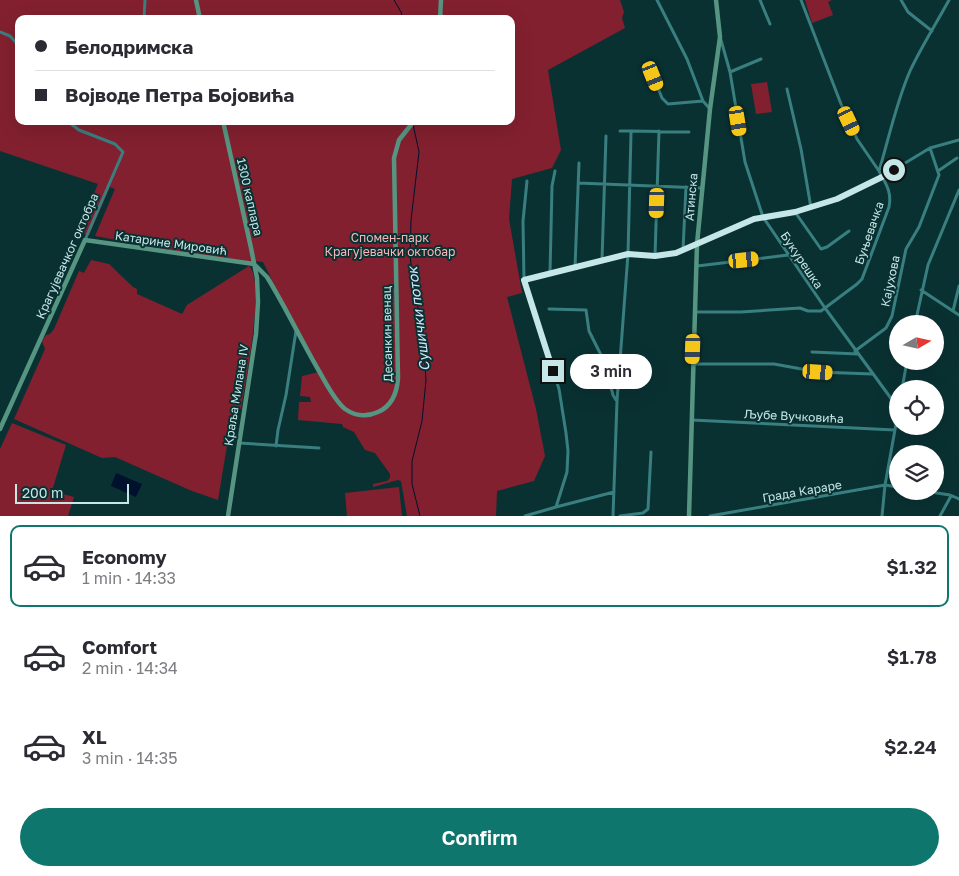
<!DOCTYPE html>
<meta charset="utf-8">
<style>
body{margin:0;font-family:"Golos Text",sans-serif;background:#f2f2f3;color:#2b2b33;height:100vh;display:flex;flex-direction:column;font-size:19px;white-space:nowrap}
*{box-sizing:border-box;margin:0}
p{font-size:16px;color:#7c7c81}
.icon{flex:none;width:28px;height:28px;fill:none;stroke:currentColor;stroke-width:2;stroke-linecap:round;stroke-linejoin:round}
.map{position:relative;height:516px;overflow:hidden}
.side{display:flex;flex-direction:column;background:#fff;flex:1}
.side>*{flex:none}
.guide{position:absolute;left:15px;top:15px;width:500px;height:110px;border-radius:10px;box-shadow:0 5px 20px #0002;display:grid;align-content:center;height:110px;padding:0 20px;background:#fff}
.needle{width:32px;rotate:81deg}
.controls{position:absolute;left:889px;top:315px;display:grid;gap:10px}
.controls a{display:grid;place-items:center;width:55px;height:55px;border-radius:50%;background:#fff;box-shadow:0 5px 20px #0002;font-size:25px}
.scale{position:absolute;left:15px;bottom:12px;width:114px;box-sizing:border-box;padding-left:5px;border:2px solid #c6e7e8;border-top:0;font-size:14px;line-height:18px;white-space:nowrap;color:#c6e7e8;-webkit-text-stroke:4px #0a3132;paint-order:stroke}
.end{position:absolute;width:22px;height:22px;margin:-11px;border:6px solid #c6e7e8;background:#111;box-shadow:0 0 0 2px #111}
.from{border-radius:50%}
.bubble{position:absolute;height:35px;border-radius:18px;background:#fff;box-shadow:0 5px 20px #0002;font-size:16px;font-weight:600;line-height:35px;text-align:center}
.car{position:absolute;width:15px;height:30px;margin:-15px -8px;border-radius:6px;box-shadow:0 0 4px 1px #0007;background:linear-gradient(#f5c518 24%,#345 0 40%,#f5c518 0 76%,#345 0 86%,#f5c518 0)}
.guide b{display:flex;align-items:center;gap:18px;height:48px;font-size:19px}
.guide b+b{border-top:1px solid #e1e1e2}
.guide i{width:12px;height:12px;background:#2b2b33}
ul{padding:9px 0 0;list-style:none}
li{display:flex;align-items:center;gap:15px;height:82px;margin:0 10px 8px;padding:0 10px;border:2px solid transparent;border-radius:10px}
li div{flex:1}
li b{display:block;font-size:19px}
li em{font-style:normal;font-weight:600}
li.active{border-color:#0f766e}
li>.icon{width:45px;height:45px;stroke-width:1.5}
.action{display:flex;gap:10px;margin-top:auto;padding:10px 20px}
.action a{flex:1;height:58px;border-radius:30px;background:#0f766e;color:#fff;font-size:20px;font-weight:600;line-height:58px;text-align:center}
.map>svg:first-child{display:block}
.green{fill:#83202f;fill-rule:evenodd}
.water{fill:#00112e}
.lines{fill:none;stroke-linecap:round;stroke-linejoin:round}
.stream{stroke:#00112e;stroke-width:1}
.street{stroke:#397f80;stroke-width:3}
.secondary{stroke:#569582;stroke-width:4.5}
.route{stroke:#c6e7e8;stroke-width:6}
.labels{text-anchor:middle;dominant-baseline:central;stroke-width:4;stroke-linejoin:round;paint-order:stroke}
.street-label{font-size:12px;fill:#c6e7e8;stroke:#0a3132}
.park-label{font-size:12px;fill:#f9b6b8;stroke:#0a3132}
.water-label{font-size:14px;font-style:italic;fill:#d4e6ff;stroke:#0a3132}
</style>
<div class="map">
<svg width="959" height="516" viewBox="0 0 959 516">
<rect width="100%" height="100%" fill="#0a3132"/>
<path class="green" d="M0,0H620L624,12L622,18L625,28L548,70L561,150L552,168L512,179L509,219L522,293L507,297L536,409L545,456L534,481L497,491L496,516H407L401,481L398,480L373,487V484L387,481L390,478V474L375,453L365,450L354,432L343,427L342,424L298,420L299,402H311L310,397L300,396L302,376L319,372L269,281L271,278L263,262L253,261L254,265L95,236L115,189L110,187L89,235L77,233L98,184L0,151ZM19,19H511V121H19Z
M805,0H832L828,2L833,15L812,23Z
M767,82L772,112L756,114L751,84Z
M91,260L109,264L133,287L137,289V294L182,314L187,305L249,266C266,282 245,384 241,409H233L218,500L192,491L115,457L102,458L14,419L45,349L42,341L46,335L50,334L54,329L79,271L84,273Z
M12,423L66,445L52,491L74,497L68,516H0V449Z
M399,487L402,516H347L345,493Z"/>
<path class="water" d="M116,473L142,484L136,497L111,486Z"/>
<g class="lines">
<path class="stream" d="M394,0L401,12L403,19
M413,124L419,152L411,220L410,255L413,282L423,335L426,380L422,421L412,461V484L420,516"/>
<path class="street" d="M657,0L687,59L703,101L710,109
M760,0L770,24
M801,0L841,104L857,139L879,171
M901,0L908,12L932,31
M144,19L145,0
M0,32L10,36L19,46
M721,40L730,72L745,162L763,217L825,308L898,408
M730,72L761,59
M653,76L662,98L668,104L703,101
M787,89L801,149L811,208
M67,121L79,130L115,144L123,152L85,240
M631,131L689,132
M938,171L957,158
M578,183L702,188
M795,212L821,249L827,247L849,231
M683,250L686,187
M655,256L659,131
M602,260L606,136
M697,266L788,255
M575,267L579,163
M550,273L552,186L555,171
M524,280L628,254L655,256L676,253L754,219L795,212L837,199L882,177L930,148L959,140
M921,290L959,315
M549,309L586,310L589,331L605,363L609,380L619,379
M953,311L959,286
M695,312H741L800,308L808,311H821L857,284L862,279L889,207C892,192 886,184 879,171C889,138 896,103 910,71C921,47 936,24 949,0
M915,324L928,265L959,190
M855,351L886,328L892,316L906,249L919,227L939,175L930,148
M812,352L858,354
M693,364H774L818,372L872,374
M609,380L613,395L616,400
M902,389L907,361
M692,420L895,430
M239,443L319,448
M276,446L278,430L286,395L296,331
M924,491L950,495L959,499
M556,507L614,492
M525,516L556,507L567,472L568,451L566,433L559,389L524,280L523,221L527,181
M613,516L617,401L628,254L631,133V131H620
M620,516L643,513L648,509L651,452
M710,516L885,485L898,487
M882,516L885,485L898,413
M940,516L951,496"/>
<path class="secondary" d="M196,0L200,19
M440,19L441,0
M223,121L251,248L257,278L258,302L256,334L228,516
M0,429L85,240L254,264L267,277C286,308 301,340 319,371C326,383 334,400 345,409C355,416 367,417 378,412C392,406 397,393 398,378L394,158L399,140L414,121
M689,516L697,244L710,109L720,37L716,0"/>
</g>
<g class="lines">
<path class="route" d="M553,371L524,280L628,254L655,256L676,253L754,219L795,212L837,199L882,177L894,170"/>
</g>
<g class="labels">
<g class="street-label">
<text transform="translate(250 197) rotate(77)">1300 каплара</text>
<text transform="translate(691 197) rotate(-85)">Атинска</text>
<text transform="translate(869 233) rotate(-71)">Буњевачка</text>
<text transform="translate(171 243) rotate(8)">Катарине Мировић</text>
<text transform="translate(67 256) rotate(-66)">Крагујевачког октобра</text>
<text transform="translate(802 260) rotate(56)">Букурешка</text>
<text transform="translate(890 281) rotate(-78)">Кајухова</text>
<text transform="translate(387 334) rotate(-91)">Десанкин венац</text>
<text transform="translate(236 395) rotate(-81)">Краља Милана IV</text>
<text transform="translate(794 416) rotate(3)">Љубе Вучковића</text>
<text transform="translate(802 491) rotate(-10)">Града Караре</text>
</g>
<g class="park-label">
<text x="390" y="237">Спомен-парк<tspan x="390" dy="14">Крагујевачки октобар</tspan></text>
</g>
<g class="water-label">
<text transform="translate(418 319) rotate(-97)">Сушички поток</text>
</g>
</g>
</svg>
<div class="controls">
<a><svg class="needle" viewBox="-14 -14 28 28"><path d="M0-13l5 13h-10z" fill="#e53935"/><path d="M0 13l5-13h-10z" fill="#7c7c81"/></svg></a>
<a><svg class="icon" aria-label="locate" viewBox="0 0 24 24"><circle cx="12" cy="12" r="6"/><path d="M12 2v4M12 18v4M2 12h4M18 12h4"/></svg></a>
<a><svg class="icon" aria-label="layers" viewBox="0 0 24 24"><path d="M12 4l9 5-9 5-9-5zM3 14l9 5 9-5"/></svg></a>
</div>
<div class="scale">200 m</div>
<i class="end from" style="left:894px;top:170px"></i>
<i class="end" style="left:553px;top:371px"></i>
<div class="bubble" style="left:570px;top:354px;width:82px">3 min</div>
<i class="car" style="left:653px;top:76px;rotate:158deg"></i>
<i class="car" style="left:738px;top:121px;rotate:171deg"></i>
<i class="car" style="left:849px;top:121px;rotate:155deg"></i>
<i class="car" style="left:657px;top:203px;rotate:182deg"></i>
<i class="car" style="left:744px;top:260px;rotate:84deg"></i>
<i class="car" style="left:693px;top:349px;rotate:182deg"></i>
<i class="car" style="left:818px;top:372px;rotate:94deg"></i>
<div class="guide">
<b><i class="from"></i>Белодримска</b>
<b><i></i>Војводе Петра Бојовића</b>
</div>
</div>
<section class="side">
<ul>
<li class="active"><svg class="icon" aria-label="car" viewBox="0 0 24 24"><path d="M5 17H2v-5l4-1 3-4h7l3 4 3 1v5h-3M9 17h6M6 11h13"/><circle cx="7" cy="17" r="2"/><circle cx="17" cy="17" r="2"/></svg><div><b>Economy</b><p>1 min · 14:33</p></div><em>$1.32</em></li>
<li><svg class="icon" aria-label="car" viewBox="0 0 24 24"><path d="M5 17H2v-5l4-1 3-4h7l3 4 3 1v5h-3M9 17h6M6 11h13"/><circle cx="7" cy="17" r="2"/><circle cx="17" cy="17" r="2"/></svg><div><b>Comfort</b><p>2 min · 14:34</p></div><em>$1.78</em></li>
<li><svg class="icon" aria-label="car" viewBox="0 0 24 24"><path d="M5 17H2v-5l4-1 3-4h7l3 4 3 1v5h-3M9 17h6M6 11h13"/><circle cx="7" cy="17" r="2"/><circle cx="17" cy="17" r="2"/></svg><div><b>XL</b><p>3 min · 14:35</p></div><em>$2.24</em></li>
</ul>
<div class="action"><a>Confirm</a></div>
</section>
